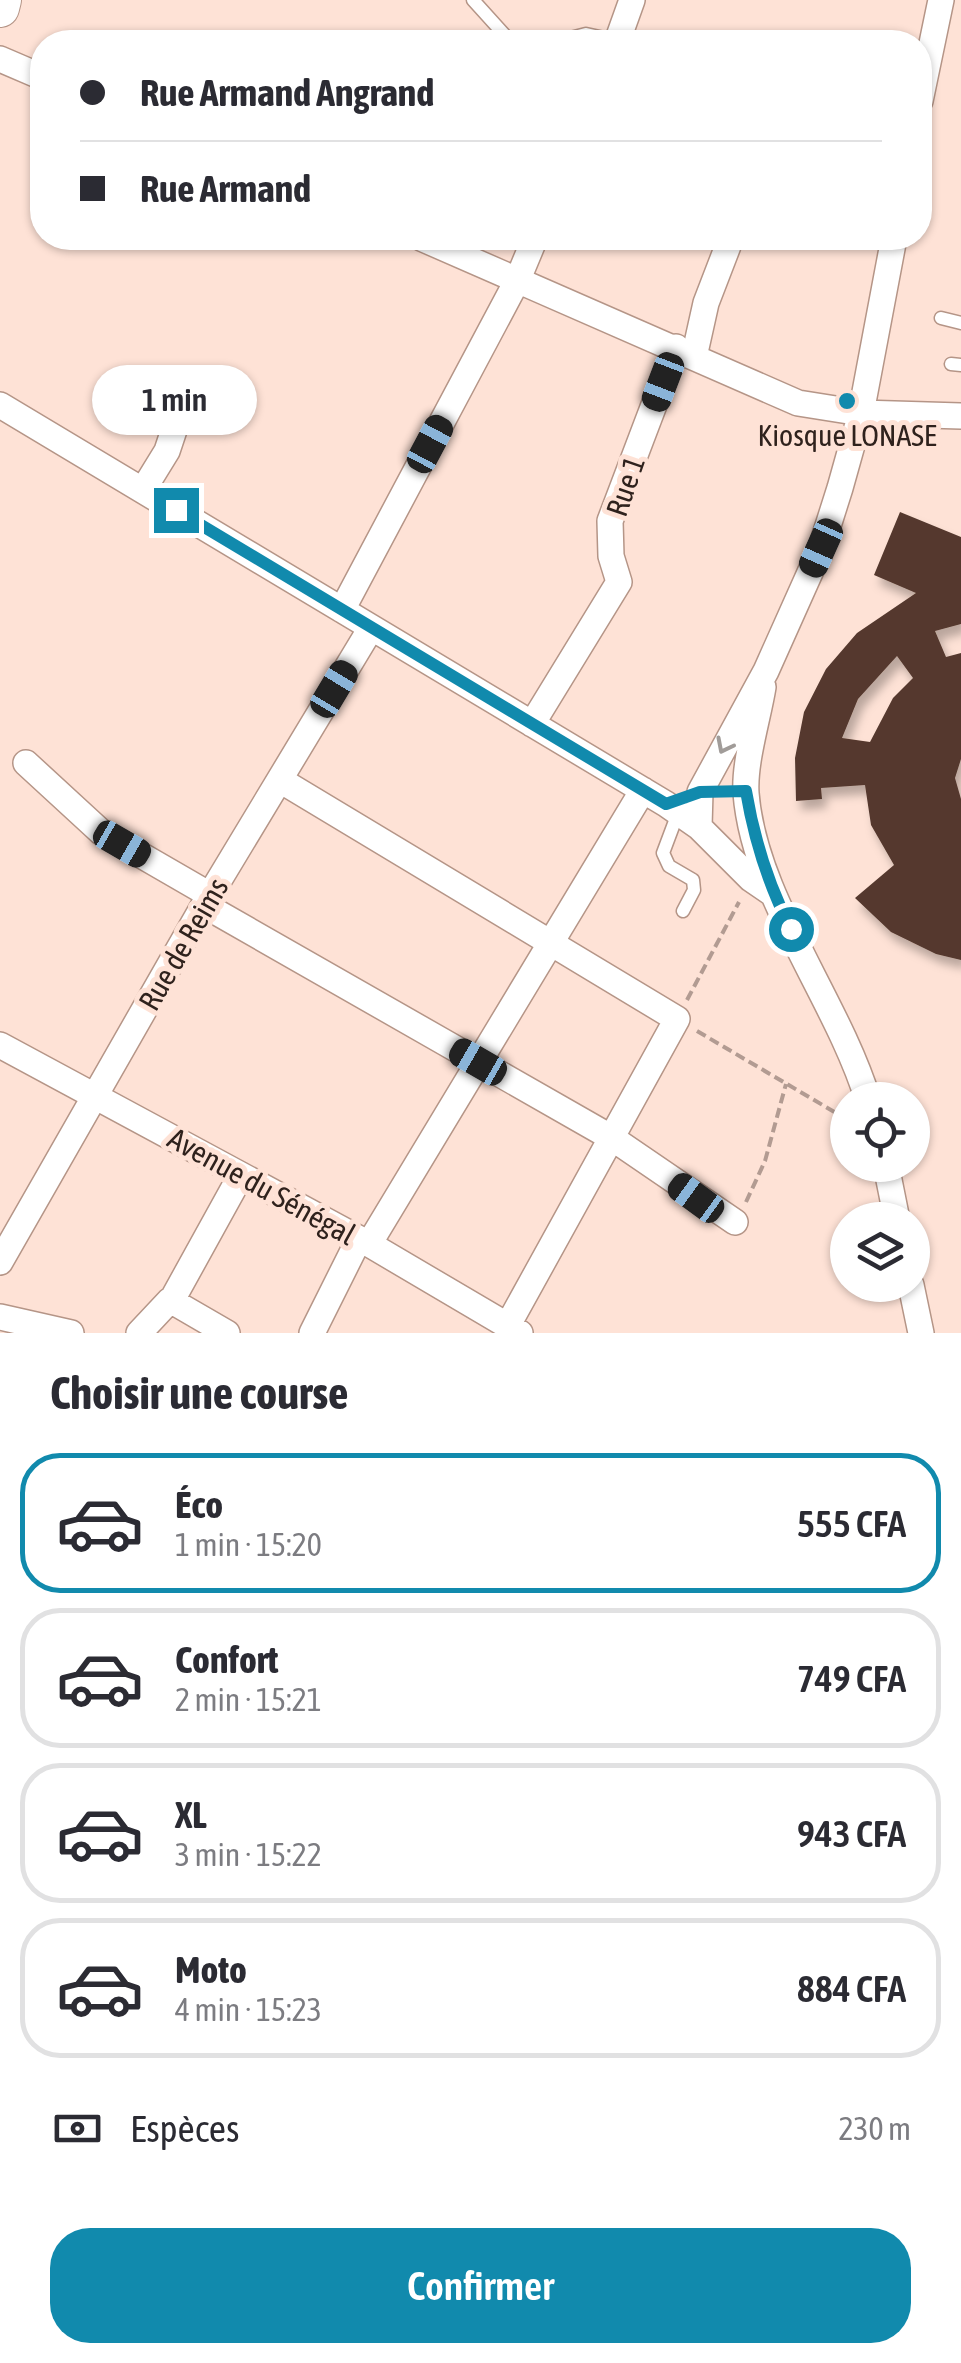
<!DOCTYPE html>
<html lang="fr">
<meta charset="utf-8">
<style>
body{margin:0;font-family:"Asap Condensed",sans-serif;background:#f2f2f3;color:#2b2b33;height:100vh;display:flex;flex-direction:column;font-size:38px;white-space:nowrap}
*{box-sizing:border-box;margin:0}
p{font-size:32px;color:#7c7c81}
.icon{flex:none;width:55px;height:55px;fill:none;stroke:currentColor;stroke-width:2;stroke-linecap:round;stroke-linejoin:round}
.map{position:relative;height:1333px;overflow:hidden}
.drawer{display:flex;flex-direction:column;background:#fff;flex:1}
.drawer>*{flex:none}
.hud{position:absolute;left:30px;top:30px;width:902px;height:220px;border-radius:40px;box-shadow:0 2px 8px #0004;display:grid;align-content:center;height:220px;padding:0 50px;background:#fff}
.buttons{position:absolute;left:830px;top:1082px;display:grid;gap:20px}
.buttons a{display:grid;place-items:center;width:100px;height:100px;border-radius:50%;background:#fff;box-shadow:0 2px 8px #0004;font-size:50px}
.end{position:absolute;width:45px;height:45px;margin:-22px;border:12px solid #118aad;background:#fff;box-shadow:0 0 0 5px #fff}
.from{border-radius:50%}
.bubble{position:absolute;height:70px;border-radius:35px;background:#fff;box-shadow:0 2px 8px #0004;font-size:32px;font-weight:600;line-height:70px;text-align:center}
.car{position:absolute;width:30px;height:60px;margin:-30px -15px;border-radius:12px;box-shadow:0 0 8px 2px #0007;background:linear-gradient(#222 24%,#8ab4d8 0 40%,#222 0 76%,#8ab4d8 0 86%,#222 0)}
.hud b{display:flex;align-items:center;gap:35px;height:95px;font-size:38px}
.hud b+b{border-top:2px solid #e1e1e2}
.hud i{width:25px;height:25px;background:#2b2b33}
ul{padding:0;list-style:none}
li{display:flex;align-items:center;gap:30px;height:140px;margin:0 20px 15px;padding:0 30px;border:5px solid #e1e1e2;border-radius:40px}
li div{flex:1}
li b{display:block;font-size:38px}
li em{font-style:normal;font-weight:600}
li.on{border-color:#118aad}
li>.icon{width:90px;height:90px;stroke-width:1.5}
h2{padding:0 50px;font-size:45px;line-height:120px}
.pay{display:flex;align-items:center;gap:25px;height:110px;padding:0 50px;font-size:38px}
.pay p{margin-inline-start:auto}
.button{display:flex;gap:20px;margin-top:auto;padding:20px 50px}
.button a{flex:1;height:115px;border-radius:40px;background:#118aad;color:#fff;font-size:40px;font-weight:600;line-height:115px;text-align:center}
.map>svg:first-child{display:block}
.building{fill:#54392e;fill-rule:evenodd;filter:url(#shadow)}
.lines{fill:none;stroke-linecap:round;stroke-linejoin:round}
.service-casing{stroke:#b59587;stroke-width:15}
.minor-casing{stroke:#b59587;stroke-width:28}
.primary-casing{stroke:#b59587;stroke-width:40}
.path{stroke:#b29b92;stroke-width:4;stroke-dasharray:10 5;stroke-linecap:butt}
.service{stroke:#fff;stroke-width:12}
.minor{stroke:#fff;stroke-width:25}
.primary{stroke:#fff;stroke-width:38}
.oneway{stroke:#a19c99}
.route{stroke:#118aad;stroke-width:12}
.poi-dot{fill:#118aad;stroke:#fee2d6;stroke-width:4}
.labels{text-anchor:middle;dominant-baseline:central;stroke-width:10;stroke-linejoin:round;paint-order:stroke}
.poi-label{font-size:30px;fill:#2f221d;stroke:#fee2d6}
.street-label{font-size:30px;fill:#2f221d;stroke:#fee2d6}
</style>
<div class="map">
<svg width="961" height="1333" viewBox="0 0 961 1333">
<defs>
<filter id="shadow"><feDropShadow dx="5" dy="9" stdDeviation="5" flood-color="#0004"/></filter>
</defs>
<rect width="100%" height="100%" fill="#fee2d6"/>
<path class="building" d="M900,512L961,537V624L935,631L946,657L961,653V759L955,778L961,799V960L936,954L891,932L855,898L894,865L871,825L865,785L821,788L822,799L796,801L795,758L804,712L826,669L857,633L916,593L874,575ZM897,656L913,678L893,698L870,742L842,738L858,699Z"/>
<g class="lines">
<g class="service-casing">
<path id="service" d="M473,0L511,42
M555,42L586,34L618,41
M941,318L961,323
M951,364L961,365
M678,813L663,853L669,866L693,880L694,890L683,911"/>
</g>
<g class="minor-casing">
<path id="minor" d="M617,42L632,0
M0,59L42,77
M920,101L941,0
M421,238L798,403L861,413L961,416
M694,357L706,303L731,238
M0,405L666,804L699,827L751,879L773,894
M143,490L167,451L188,388
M342,610L518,279L535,238
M763,687C758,718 744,762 746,793C754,897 837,999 868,1100
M532,724L619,582L611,556L610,521L676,347
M26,763L101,832L210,895
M280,780L677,1019L508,1325
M699,827L700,792L766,671L821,548L840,488L861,413L894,238
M204,905L612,1138L735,1222
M0,1045L369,1244L520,1333
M886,1165L897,1220
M369,1244L643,790
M0,1262L204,905L371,628
M911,1285L921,1333
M172,1300L241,1175
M0,1317L71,1333
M139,1333L170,1300L227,1333
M312,1333L359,1239"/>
</g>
<g class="primary-casing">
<path id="primary" d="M0,8L2,0"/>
</g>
<path class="path" d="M687,1000L739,902
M697,1031L848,1120
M746,1202L765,1161L786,1084"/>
<use href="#service" class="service"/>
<use href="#minor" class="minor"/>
<use href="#primary" class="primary"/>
</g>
<defs><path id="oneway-chevron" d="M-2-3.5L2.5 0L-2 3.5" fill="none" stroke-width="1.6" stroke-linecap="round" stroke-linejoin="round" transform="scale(2.5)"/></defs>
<use class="oneway" href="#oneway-chevron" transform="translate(724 746) rotate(117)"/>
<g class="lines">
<path class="route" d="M176,510L666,804L700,792L746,791C754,839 769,886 791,929"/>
</g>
<circle class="poi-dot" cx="847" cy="401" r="10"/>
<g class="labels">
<g class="poi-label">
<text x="847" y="435">Kiosque LONASE</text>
</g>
<g class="street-label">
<text transform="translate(625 486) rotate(-71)">Rue 1</text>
<text transform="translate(183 944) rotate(-60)">Rue de Reims</text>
<text transform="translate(262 1186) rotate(29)">Avenue du Sénégal</text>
</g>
</g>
</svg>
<div class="buttons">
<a><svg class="icon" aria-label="locate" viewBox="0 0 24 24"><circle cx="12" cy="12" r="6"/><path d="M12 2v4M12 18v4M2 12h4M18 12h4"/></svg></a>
<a><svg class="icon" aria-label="layers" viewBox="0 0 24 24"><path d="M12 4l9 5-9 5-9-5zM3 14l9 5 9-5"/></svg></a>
</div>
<i class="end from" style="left:791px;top:929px"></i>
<i class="end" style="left:176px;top:510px"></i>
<div class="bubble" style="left:92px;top:365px;width:165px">1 min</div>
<i class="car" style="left:663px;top:382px;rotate:201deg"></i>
<i class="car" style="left:430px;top:444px;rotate:28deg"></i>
<i class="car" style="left:821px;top:548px;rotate:204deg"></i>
<i class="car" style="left:334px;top:689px;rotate:31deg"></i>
<i class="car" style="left:122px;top:844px;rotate:120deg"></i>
<i class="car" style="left:478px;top:1062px;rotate:300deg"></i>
<i class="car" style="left:696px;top:1198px;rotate:306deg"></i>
<div class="hud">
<b><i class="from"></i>Rue Armand Angrand</b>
<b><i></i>Rue Armand</b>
</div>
</div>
<section class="drawer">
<h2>Choisir une course</h2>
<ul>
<li class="on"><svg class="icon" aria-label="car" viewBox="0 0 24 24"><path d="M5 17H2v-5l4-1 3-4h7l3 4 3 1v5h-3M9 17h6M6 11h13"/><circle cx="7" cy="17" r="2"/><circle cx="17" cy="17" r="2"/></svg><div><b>Éco</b><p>1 min · 15:20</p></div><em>555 CFA</em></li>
<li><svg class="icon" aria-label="car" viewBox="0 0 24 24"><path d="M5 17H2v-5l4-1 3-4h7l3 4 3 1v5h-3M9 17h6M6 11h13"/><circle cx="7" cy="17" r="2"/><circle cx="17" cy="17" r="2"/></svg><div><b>Confort</b><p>2 min · 15:21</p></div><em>749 CFA</em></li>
<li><svg class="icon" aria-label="car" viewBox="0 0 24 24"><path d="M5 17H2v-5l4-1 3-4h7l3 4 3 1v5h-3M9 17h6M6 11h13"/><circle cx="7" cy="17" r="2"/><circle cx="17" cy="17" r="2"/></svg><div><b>XL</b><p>3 min · 15:22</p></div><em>943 CFA</em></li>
<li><svg class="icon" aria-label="car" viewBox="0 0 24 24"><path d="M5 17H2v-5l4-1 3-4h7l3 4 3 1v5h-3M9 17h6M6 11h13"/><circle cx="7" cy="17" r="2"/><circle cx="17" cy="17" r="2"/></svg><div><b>Moto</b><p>4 min · 15:23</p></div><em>884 CFA</em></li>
</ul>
<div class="pay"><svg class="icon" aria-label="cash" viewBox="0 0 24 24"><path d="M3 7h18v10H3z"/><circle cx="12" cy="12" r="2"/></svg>Espèces<p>230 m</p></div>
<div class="button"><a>Confirmer</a></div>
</section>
